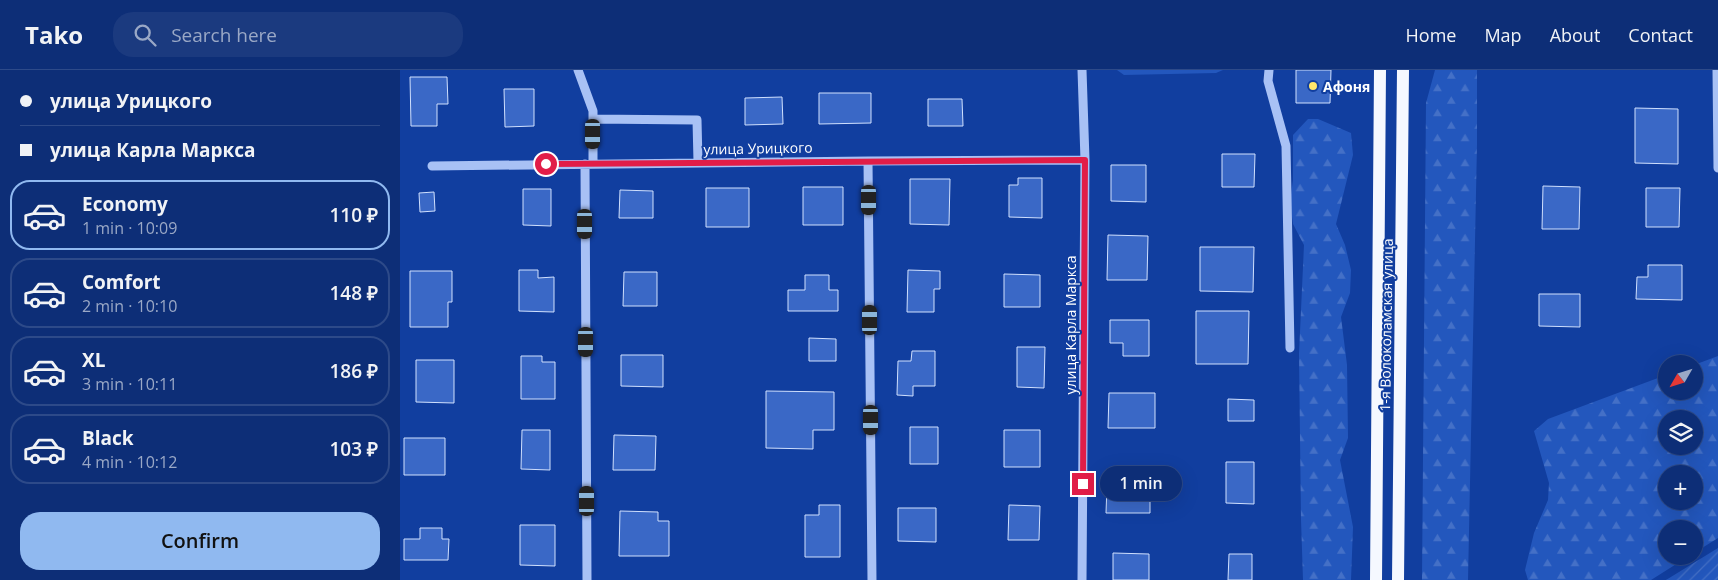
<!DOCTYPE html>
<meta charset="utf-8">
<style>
body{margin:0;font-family:"Open Sans",sans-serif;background:#1b3a7f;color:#f1f3f6;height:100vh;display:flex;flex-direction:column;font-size:19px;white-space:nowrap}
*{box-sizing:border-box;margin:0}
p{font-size:16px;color:#9aa8c6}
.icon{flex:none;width:28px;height:28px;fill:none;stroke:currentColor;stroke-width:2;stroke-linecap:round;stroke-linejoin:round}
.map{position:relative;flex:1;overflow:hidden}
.side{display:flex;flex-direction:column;background:#0d2e77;width:400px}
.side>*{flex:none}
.guide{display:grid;align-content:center;height:110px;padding:0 20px;background:#0d2e77}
.needle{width:32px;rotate:231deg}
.buttons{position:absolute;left:1258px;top:285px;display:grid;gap:10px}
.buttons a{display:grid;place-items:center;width:45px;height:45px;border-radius:50%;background:#0d2e77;box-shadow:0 5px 20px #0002,0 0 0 1px #2d4a89;font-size:25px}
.end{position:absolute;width:22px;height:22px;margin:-11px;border:6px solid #e11d48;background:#fff;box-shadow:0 0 0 2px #fff}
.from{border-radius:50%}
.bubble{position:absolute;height:35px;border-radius:18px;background:#0d2e77;box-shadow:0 5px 20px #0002,0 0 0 1px #2d4a89;font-size:16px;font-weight:600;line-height:35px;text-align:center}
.car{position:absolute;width:15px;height:30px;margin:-15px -8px;border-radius:6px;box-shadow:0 0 4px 1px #0007;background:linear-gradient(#222 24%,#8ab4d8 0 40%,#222 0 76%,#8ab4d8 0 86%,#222 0)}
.guide b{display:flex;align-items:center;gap:18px;height:48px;font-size:19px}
.guide b+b{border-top:1px solid #2d4a89}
.guide i{width:12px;height:12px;background:#f1f3f6}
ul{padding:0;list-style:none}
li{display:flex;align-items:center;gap:15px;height:70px;margin:0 10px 8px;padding:0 10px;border:2px solid #2d4a89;border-radius:20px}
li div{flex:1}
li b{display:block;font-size:19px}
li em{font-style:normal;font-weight:600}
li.on{border-color:#90b9f0}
li>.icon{width:45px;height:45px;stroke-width:1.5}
.action{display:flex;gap:10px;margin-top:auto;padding:10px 20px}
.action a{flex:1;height:58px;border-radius:20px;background:#90b9f0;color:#111;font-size:20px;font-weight:600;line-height:58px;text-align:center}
header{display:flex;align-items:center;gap:30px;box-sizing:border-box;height:70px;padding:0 25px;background:#0d2e77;border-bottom:1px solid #2d4a89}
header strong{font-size:24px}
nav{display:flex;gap:28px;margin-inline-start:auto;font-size:18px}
.search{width:350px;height:45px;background:#1b3a7f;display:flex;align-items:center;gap:12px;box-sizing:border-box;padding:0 18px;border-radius:20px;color:#9aa8c6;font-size:19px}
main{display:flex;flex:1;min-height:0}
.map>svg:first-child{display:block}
.forest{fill:url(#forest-firs);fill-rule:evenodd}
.garden{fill:url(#garden-furrows)}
.pitch{fill:#2357bd}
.building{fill:#3a68c6;stroke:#d0e0fe}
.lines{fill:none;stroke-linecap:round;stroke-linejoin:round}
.minor{stroke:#a8c1f5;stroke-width:9}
.major{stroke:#f5f8ff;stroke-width:12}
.route{stroke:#e11d48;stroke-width:6}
.poi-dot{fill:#ffe66b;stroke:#113e9f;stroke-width:2}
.labels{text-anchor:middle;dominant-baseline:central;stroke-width:4;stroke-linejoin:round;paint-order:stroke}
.poi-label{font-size:14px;font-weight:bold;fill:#fff;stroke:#113e9f;text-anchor:start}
.street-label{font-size:14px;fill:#fff;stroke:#113e9f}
</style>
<header>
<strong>Tako</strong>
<div class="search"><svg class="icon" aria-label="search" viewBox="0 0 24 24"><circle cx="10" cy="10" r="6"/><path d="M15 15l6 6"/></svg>Search here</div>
<nav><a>Home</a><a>Map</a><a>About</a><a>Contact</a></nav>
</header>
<main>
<section class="side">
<div class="guide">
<b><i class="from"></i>улица Урицкого</b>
<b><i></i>улица Карла Маркса</b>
</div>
<ul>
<li class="on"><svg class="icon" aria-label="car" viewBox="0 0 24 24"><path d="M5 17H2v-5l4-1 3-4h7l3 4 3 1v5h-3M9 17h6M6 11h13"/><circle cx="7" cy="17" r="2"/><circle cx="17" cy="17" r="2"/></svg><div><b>Economy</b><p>1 min · 10:09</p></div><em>110 ₽</em></li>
<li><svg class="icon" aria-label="car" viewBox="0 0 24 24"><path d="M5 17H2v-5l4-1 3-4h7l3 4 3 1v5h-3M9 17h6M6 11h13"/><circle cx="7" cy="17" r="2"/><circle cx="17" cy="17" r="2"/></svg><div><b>Comfort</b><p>2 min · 10:10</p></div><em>148 ₽</em></li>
<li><svg class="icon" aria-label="car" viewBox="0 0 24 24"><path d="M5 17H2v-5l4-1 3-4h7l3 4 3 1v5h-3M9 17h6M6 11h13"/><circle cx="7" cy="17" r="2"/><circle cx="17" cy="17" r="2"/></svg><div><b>XL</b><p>3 min · 10:11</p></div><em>186 ₽</em></li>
<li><svg class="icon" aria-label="car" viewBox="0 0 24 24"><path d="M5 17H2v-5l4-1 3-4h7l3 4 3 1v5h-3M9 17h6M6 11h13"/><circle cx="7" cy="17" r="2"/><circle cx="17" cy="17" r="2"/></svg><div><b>Black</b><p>4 min · 10:12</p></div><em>103 ₽</em></li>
</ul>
<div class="action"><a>Confirm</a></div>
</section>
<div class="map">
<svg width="1318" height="510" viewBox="0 0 1318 510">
<defs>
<pattern id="forest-firs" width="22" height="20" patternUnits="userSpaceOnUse" patternTransform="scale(1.25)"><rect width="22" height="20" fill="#2357bd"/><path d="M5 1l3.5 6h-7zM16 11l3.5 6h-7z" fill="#4470c7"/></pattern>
<pattern id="garden-furrows" width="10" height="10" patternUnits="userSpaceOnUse" patternTransform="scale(1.25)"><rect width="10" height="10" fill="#2357bd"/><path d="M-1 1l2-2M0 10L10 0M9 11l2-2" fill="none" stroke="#4470c7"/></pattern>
</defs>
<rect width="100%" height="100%" fill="#113e9f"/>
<path class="forest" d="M1035,0H1077V74L1068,510H1022L1026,33Z
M908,49H918L951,63L953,85L936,154L945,175L951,200L950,223L941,247L947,295L948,368L940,390L953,457L951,510H903L901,449L899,284L904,175L893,154L890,132L893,110V65Z
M1318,286V468L1294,483V459H1266V486H1289L1251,510H1128L1125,500L1134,463L1148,430L1149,413L1134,361L1148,349L1266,305V321H1294V295ZM1266,349H1294V376H1266ZM1266,404H1294V431H1266Z"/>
<path class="garden" d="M1318,478V510H1266Z"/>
<path class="pitch" d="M717,0H823L816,3L724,5Z"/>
<path class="building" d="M896,0H931L930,33H896Z
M10,7H47L48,34H37V56H11Z
M104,19H134V56L105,57Z
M419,23H471V53L419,54Z
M382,27L383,54L345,55V28Z
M528,29H562L563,56H528Z
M1235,38L1278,39V94L1235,93Z
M822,84H855L854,117H822Z
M711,95H746V132L711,131Z
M618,108H642V148L609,147V115H618Z
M510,109H550L549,155L510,154Z
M1143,116L1180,117L1179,159H1142Z
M403,117H443V155H403Z
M306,118H349V157H306Z
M1246,118H1280L1279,157H1246Z
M123,119H151V156L123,155Z
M220,120L253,121V148H219Z
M34,122L35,141L20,142L19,123Z
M708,165L748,166L747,210H707Z
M800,177H854L853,222L800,221Z
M1248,195H1282V230L1236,229L1237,207H1248Z
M119,200H138V208L154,207V242L119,241Z
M508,200L540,201V219H534V242H507Z
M10,201H52V232H48V257H10Z
M224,202H257V236H223Z
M604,204L640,205V237H604Z
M405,205H429V220H438V241H388V220H405Z
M1139,224H1180V257L1139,256Z
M796,241H849L848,294H796Z
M710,250H749V286H723V273H710Z
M409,268L436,269V291H409Z
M617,277H645L644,318L617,317Z
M512,281H535V316H513V326L497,325L498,291H511Z
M221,285H263V317L221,316Z
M121,286H142V292H155V329H121Z
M16,290H54V333L16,332Z
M366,321L434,322V360H413V379L366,378Z
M709,323H755V358H708Z
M828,329L854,330V351H828Z
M510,357H538V394H510Z
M122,360H150V400L121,399Z
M604,360H640V397H604Z
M214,365L256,366L255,400H213Z
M4,368H45V405H4Z
M826,392H854V434L826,433Z
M707,416L750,417V443H706Z
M419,435H440V487H405V445H419Z
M609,435L640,436L639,470H608Z
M498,438H536V472L498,471Z
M220,441L258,442V451H269V486H219Z
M120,455H155V496L120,495Z
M20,458H42V469H49L48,490H4V469H20Z
M713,483L749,484V510H713Z
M829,484H852V510H828Z"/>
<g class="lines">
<path class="minor" d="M178,0L193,41V94
M869,0L868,11L886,76L890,278
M1317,0L1318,98
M193,49L297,50L298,92
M468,91L472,510
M185,94L187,510
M32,96L468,91L685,90
M682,510L685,90L682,0"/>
<path class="major" d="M976,510L980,0
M998,510L1003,0"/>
</g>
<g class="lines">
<path class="route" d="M146,94L685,90L683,414"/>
</g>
<circle class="poi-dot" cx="913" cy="16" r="5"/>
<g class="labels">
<g class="poi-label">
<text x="923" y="16">Афоня</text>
</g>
<g class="street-label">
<text transform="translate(358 78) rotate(-1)">улица Урицкого</text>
<text transform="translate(670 255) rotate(-90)">улица Карла Маркса</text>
<text transform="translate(986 255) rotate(-89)">1-я Волоколамская улица</text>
</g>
</g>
</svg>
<div class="buttons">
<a><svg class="needle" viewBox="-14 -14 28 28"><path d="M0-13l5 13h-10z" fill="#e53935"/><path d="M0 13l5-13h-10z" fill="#9aa8c6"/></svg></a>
<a><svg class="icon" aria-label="layers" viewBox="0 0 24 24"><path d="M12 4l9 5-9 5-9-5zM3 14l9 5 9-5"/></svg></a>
<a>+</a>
<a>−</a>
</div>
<i class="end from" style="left:146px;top:94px"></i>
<i class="end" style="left:683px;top:414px"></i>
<div class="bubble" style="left:700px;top:396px;width:82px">1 min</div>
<i class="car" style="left:193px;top:64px;rotate:180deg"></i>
<i class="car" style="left:469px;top:130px;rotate:180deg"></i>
<i class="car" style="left:185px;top:154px;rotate:180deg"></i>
<i class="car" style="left:470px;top:250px;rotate:0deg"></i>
<i class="car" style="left:186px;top:272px;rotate:180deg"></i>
<i class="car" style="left:471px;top:350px;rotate:180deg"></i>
<i class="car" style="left:187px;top:431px;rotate:0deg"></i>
</div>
</main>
